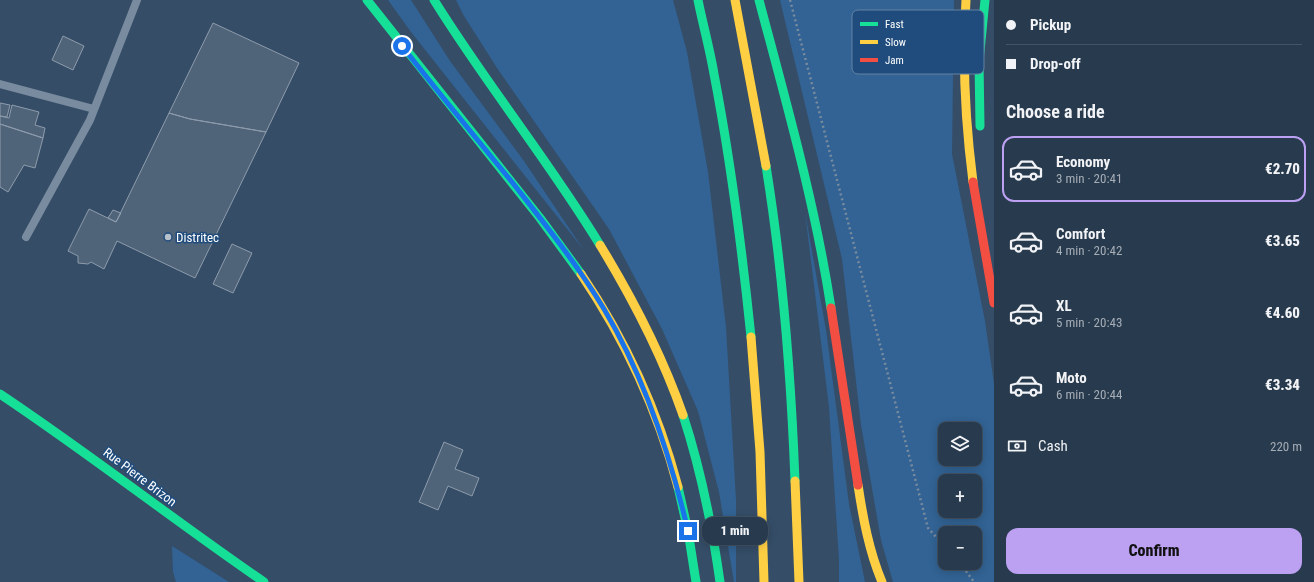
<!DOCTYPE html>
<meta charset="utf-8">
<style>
body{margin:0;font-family:"Roboto Condensed",sans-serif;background:#344557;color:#f1f3f6;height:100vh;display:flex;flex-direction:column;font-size:15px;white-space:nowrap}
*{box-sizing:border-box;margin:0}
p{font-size:13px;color:#a5adb6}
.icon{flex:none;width:22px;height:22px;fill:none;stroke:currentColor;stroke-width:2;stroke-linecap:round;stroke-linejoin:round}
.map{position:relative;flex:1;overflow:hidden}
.details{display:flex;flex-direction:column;background:#283a4d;width:320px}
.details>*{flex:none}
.banner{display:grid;align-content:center;height:88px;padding:0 12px;background:#283a4d}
.controls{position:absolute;left:938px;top:422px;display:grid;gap:8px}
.controls a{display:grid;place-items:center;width:44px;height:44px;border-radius:8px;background:#283a4d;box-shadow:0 2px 10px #0003,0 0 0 1px #445465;font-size:20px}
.end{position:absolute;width:18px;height:18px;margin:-9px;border:5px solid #1a73e8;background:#fff;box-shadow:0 0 0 2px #fff}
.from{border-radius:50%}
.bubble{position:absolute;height:28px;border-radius:12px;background:#283a4d;box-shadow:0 2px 10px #0003,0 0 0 1px #445465;font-size:13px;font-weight:800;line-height:28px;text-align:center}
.banner b{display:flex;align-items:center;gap:14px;height:38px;font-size:15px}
.banner b+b{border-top:1px solid #445465}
.banner i{width:10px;height:10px;background:#f1f3f6}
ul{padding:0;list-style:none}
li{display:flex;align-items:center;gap:12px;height:66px;margin:0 8px 6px;padding:0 4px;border:2px solid transparent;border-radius:12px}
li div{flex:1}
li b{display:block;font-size:15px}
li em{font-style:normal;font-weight:800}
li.active{border-color:#bca0f2}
li>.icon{width:36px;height:36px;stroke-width:1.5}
h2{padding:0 12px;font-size:18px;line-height:48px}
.pay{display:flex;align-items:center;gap:10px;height:44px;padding:0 12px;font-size:15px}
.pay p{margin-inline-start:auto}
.cta{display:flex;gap:8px;margin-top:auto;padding:8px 12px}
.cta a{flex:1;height:46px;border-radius:12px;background:#bca0f2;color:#111;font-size:16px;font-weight:800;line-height:46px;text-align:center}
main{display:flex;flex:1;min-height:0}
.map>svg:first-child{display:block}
.green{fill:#326394;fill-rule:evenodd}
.building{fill:#506479;stroke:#8d9cac}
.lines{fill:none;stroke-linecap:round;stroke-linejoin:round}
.path{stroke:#798b9e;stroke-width:2.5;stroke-dasharray:2 3;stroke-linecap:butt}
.lane{stroke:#798b9e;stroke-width:8}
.fast{stroke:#16e098;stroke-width:9}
.slow{stroke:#ffcf43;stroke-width:9}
.jam{stroke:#f24e42;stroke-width:9}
.route{stroke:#1a73e8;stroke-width:5}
.poi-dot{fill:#b8c1ca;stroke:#1f4c7d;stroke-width:1.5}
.labels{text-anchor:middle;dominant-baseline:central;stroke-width:3;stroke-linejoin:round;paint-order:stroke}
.poi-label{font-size:13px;fill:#fff;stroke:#1f4c7d;text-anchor:start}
.street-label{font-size:13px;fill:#fff;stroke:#1f4c7d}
.key{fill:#1f4c7d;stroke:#6282a4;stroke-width:1}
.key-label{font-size:11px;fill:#fff}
</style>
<main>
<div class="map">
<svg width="994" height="582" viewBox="0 0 994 582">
<rect width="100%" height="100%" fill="#354d67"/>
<path class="green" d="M388,0H411L450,61L524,161L583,249L411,32Z
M456,0H673L687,52L708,172L726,327L736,500V582H734L719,492L698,411L662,329L609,229L497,68L464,16Z
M780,0H954L952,154L985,321L994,384V582H893L881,540L861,425L842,259ZM945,429H975V459H945ZM945,481H975V511H945ZM945,533H975V563H945Z
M805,212L826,330L849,504L865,582H839V560L829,407Z
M172,546L229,582H176L173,572Z"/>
<path class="building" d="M213,23L299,63L266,132L190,119L169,113Z
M63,36L84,46L73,70L52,60Z
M0,103L10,105L7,117L0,116Z
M12,105L39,112L35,125L45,128L43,138L0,124V116L9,118Z
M169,113L190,119L266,132L195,278L117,241L104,269L91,262L88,264L78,263V256L68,251L89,209L116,222Z
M0,124L43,138L35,168L24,165L8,192L0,187Z
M113,210L121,213L116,222L108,218Z
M232,244L252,253L233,293L213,284Z
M444,442L463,450L455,469L479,478L472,496L448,486L438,510L419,502Z"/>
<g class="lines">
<path class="path" d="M790,0L928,528L945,547
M960,563L974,582"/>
<path class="lane" d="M0,84L94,109
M26,237L90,120L137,0"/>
<path class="fast" d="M367,0L540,218L581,274
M434,0C486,84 549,161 600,245
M698,0C703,25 710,50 714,74C731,162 742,249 751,337
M759,0C786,102 815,203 831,308
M980,126L979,61L985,0
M766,166C783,271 791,375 795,481
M0,394C90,454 175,521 264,582
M683,415C701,470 712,525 720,582
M678,487L688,531L696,582"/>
<path class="slow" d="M735,0L766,166
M966,0C962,62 965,120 973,182
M600,245C633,299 662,355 683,415
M581,274C625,339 658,411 678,487
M751,337L760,452L764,582
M795,481L799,582
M858,485C863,518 869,551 882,582"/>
<path class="jam" d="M973,182L994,303
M831,308L858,485"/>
</g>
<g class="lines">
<path class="route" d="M402,46C438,92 475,137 512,182C544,223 577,264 604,309C645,378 670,454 688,531"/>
</g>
<circle class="poi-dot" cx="168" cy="237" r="4"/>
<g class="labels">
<g class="poi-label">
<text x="176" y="237">Distritec</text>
</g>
<g class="street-label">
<text transform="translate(140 477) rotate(37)">Rue Pierre Brizon</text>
</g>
</g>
<rect x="852" y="10" width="132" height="64" rx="6" class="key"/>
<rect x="860" y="22" width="18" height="4" fill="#16e098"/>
<rect x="860" y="40" width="18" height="4" fill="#ffcf43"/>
<rect x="860" y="58" width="18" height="4" fill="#f24e42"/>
<g class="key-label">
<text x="885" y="28">Fast</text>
<text x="885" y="46">Slow</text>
<text x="885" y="64">Jam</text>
</g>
</svg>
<div class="controls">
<a><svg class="icon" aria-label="layers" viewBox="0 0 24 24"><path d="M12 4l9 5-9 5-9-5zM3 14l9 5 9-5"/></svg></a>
<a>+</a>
<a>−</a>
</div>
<i class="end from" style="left:402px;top:46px"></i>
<i class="end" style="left:688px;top:531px"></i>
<div class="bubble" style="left:702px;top:517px;width:66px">1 min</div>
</div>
<section class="details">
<div class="banner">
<b><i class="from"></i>Pickup</b>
<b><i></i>Drop-off</b>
</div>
<h2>Choose a ride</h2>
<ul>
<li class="active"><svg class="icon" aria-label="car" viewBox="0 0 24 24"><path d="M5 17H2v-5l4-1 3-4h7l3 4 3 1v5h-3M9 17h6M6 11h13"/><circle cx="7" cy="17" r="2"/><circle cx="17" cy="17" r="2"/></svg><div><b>Economy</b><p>3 min · 20:41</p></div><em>€2.70</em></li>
<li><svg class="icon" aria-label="car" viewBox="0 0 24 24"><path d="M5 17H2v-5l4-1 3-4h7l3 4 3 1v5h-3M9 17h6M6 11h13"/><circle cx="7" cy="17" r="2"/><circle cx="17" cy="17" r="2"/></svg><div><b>Comfort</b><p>4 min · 20:42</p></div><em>€3.65</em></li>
<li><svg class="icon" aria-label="car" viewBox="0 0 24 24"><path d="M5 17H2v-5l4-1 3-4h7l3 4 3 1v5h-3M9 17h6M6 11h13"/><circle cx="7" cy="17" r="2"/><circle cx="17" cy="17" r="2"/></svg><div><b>XL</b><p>5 min · 20:43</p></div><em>€4.60</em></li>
<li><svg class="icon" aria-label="car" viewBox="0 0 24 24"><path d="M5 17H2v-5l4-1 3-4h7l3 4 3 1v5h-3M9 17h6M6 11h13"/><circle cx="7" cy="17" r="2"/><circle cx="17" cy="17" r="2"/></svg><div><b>Moto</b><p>6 min · 20:44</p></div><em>€3.34</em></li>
</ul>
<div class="pay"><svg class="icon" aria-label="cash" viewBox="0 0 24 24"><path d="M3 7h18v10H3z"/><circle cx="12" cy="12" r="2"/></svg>Cash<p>220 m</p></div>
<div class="cta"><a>Confirm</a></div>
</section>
</main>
